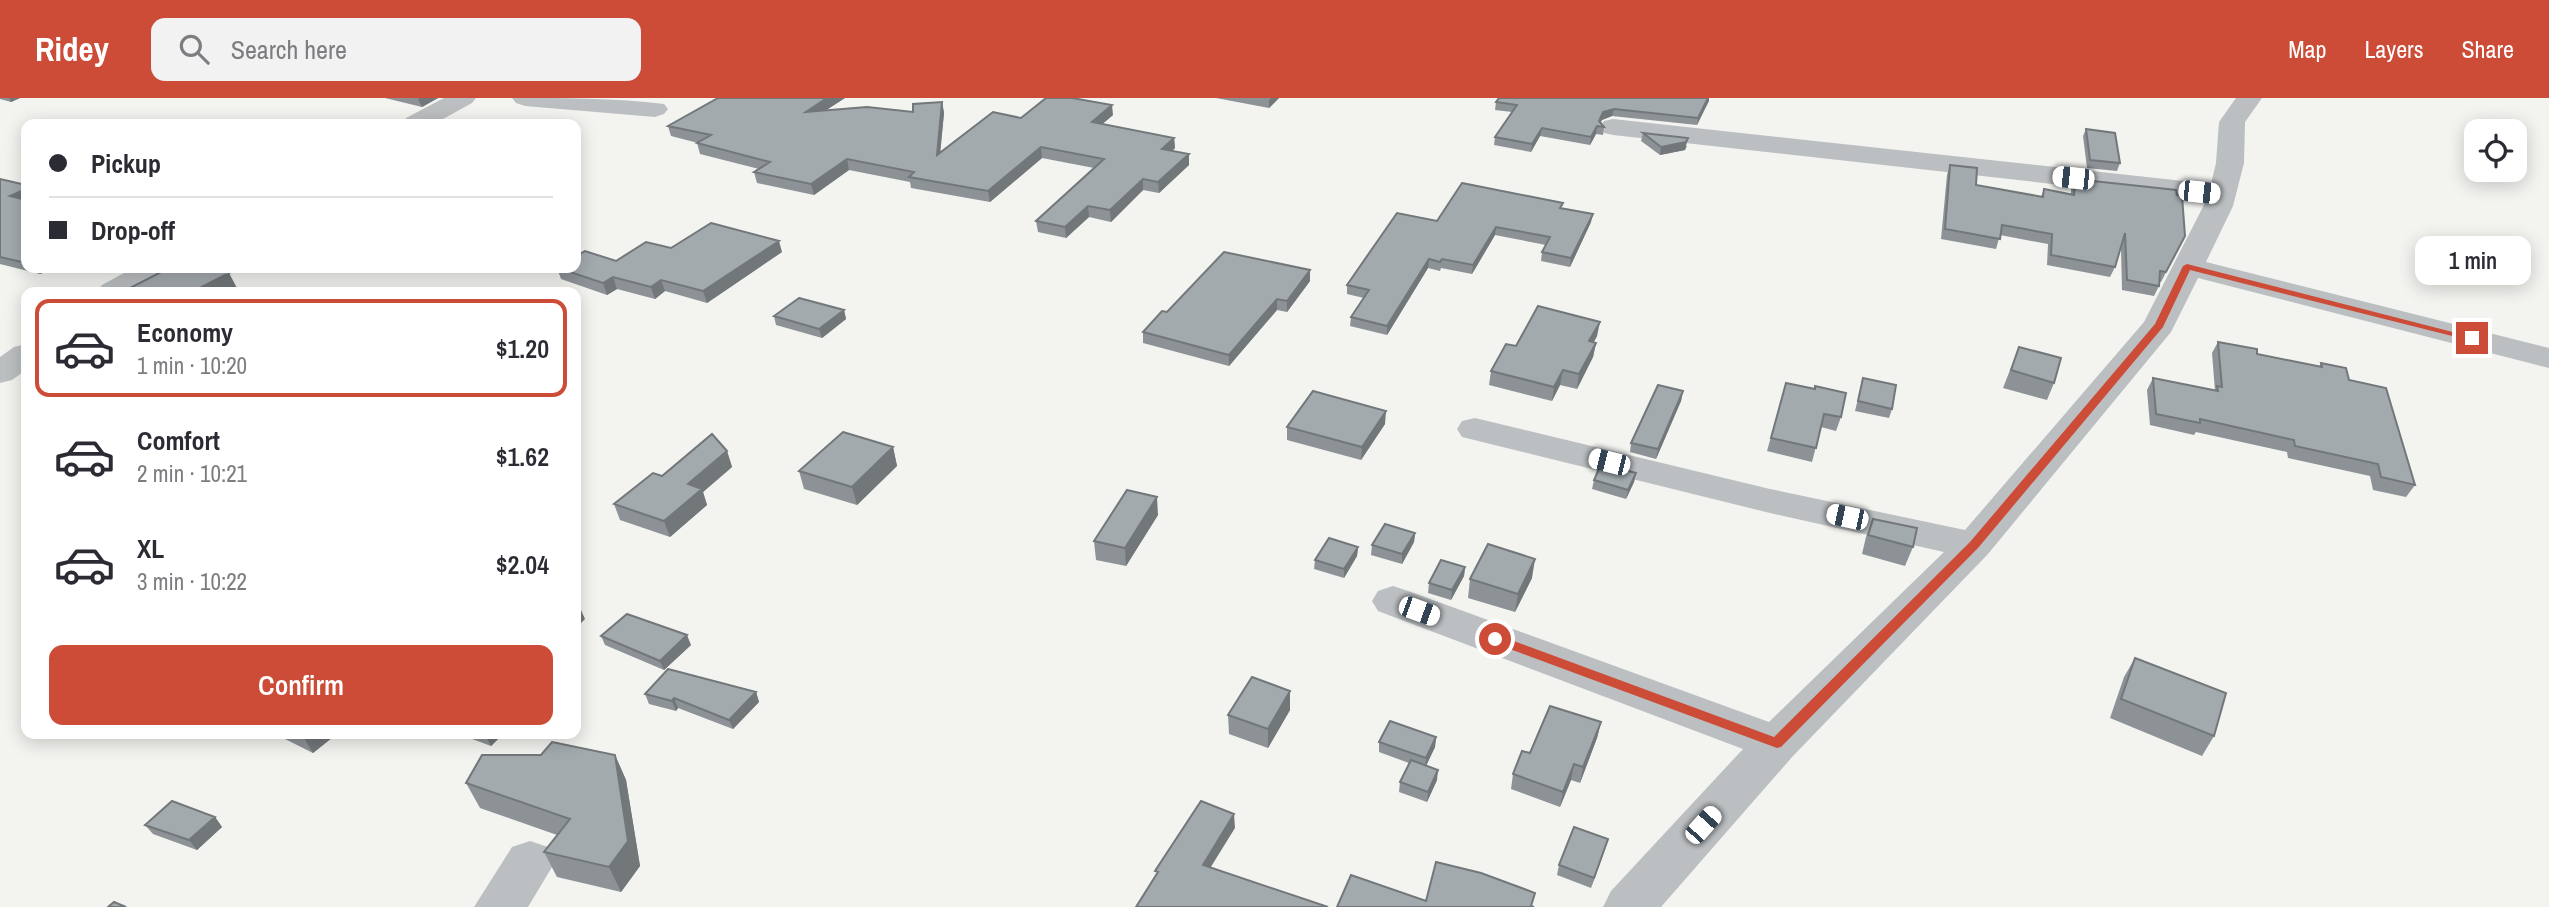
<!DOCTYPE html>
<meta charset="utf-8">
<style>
body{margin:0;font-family:"Archivo Narrow",sans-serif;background:#f2f2f3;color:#2b2b33;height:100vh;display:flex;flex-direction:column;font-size:26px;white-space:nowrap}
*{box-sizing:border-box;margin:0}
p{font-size:23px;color:#7c7c81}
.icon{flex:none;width:38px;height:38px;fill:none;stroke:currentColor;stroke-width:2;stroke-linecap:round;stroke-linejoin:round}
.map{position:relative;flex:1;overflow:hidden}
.details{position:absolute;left:21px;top:189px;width:560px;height:452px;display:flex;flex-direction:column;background:#fff;border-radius:14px;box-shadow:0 4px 18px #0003}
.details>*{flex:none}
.top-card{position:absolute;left:21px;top:21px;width:560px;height:154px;border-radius:14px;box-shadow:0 4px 18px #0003;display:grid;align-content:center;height:154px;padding:0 28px;background:#fff}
.controls{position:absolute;left:2464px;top:21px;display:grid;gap:14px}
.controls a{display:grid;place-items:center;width:63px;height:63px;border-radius:14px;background:#fff;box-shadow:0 4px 18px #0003;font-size:35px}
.end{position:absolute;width:32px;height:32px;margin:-16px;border:9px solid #cc4c37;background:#fff;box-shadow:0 0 0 4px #fff}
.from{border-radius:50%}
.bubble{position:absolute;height:49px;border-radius:14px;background:#fff;box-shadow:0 4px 18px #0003;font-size:23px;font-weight:600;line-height:49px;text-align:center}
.car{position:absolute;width:21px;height:42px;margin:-21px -10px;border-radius:9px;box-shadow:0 0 5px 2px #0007;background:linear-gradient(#fff 24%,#345 0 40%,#fff 0 76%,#345 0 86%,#fff 0)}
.top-card b{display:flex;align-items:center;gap:24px;height:66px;font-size:26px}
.top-card b+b{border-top:2px solid #e1e1e2}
.top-card i{width:18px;height:18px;background:#2b2b33}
ul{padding:12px 0 0;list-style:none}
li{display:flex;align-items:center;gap:21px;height:98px;margin:0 14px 10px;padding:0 14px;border:4px solid transparent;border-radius:14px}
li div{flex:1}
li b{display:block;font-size:26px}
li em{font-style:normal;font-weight:600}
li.on{border-color:#cc4c37}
li>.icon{width:63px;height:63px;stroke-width:1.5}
.cta{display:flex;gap:14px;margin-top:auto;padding:14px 28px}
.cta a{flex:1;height:80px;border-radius:14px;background:#cc4c37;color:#fff;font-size:28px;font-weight:600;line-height:80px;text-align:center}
header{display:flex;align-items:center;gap:42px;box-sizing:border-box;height:98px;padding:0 35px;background:#cc4c37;color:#fff}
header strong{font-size:33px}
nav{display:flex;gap:38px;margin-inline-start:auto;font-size:24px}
.search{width:490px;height:63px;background:#f2f2f3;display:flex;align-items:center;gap:18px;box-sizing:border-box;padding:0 24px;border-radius:14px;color:#7c7c81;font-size:26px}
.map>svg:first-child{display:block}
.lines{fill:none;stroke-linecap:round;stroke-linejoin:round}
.minor{fill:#bbbfc1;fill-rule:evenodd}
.wall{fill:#8c9296}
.shaded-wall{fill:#72777a}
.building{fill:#a3aaae;stroke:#72777a;stroke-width:2}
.route{fill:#cc4c37}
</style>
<header>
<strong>Ridey</strong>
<div class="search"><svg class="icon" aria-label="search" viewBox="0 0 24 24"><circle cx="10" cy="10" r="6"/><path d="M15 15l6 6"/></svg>Search here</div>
<nav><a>Map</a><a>Layers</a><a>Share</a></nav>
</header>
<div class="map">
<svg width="2549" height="809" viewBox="0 0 2549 809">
<rect width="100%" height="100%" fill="#f3f3f0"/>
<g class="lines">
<path class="minor" d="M444,0H476L472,5L434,26H402L406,20Z
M512,0C561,0 616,0 664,6L668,11L664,16L655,19L525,8L516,5Z
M2236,0H2262L2245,24L2244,65L2233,108L2206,164L2549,250V270L2198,180L2171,234L1988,456L1793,658L1661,809H1603L1611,793L1743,651L1378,513L1372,503L1378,493L1393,488L1408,493L1769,624L1944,454L1770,415L1462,339L1457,331L1462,323L1475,320L1770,391L1965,432L2144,224L2206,103L1613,37L1604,35L1600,29L1604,23L1613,21L2211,86L2216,65L2219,24Z
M133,170H170C154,194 123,195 97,194L102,187Z
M26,246V272L12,282L0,285V259L14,249Z
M530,743L548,749L555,764L528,809H474L512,749Z"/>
</g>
<path class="wall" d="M0,0H20L11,4L0,1Z
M385,0H438L422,9Z
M718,0H845L826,12L913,14L942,4L944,15L940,54L1021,20L1113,17L1102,26L1174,40L1175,50L1172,53L1189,56V67L1159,95L1143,92L1111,124L1089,119L1066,140L1038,134L1036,123L1094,70L1042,60L990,104L911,90L910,84L849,72L814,97L757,85L754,74L759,71L700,56L697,45H698L671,38L668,28Z
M1216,0H1279L1269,10Z
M1499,0H1709L1697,27L1612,18L1602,22L1600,24L1604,29L1603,37L1596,36L1590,47L1540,38L1531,54L1494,47L1495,39L1512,14L1495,12L1496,4Z
M2086,31L2120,65L2117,73L2087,70L2083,38Z
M1643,35L1687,48L1685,52L1660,57L1641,43Z
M1950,67L1976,87L2041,99L2044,91L2071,96V91L2075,81L2185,138L2161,184H2159V188L2154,198L2122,192L2121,150L2115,169L2110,179L2047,167L2048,146L2000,137L1996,151L1941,141L1947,77Z
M0,81L26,87V101L25,102H26V170H53L40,176L0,166Z
M1562,110L1591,124L1570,169L1541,163L1542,154L1546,147L1495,137L1472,176L1441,170L1440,173L1428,170L1387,237L1350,228L1351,219L1364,200L1347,196V187L1437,123Z
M671,150L782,154L707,205L665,193L655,201L617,191L607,197L561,181L557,170L616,163Z
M1310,183L1287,214L1277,212L1229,268L1143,245V234L1167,214Z
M844,212L846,221L822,240L776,227L774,218Z
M1597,238L1594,244L1596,245L1593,259L1577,291L1560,287L1552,303L1489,287L1491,273L1516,248Z
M2218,244L2257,256L2319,269L2321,265L2349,282L2415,387L2406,399L2373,392L2370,378L2288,360L2287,354L2196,334L2194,337L2150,327L2147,292L2153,280L2215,293L2212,255Z
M2019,249L2054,285L2047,302L2003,290Z
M1863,280L1892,311L1889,320L1855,313Z
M1786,285L1841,319L1836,333L1821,329L1812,364L1767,353Z
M1683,293L1681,303L1656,361L1630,354L1631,345Z
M1385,326L1361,362L1287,342V329Z
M893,349L897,368L857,407L804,391L799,373Z
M727,353L732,369L703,394L707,407L670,439L620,422L614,406L662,378Z
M1636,375L1634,384L1626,401L1592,391L1594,382Z
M1158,417L1126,468L1096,462L1094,443Z
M1873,421L1913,449L1905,468L1862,456L1866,439Z
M1415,435L1414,444L1402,466L1371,457L1372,447Z
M1358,449L1357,458L1344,480L1314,471L1315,462Z
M1465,469L1464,478L1451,502L1428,495L1429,485Z
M1532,480L1515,514L1468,500L1470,481Z
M601,538L691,547L664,572L605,547Z
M2135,560L2214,638L2202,658L2110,620L2124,579Z
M756,594L759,604L733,631L678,610L676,613L649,606L645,596Z
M1290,612L1268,650L1229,636L1228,617Z
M1601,624L1597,640L1580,685L1571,682L1560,709L1511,691L1513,676L1530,655Z
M277,635H338L313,655L279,638Z
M456,635H504L491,648Z
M1436,639L1435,649L1426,668L1437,682L1427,704L1399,694L1400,684L1409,665L1379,654V644Z
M615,657L626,682L640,768L621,794L557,779L544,754L557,737L480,710L466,685Z
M215,719L222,729L197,752L153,736L145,727Z
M1608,741L1591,790L1557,777L1559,767Z"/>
<path class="shaded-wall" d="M9,0H20L11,4Z
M420,0H438L422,9L418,1Z
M827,0H845L808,24L806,14Z
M1271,0H1279L1269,10V2Z
M1708,0H1709V3L1697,27L1698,20Z
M942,4L944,15L939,68L937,57Z
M1112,7L1113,17L1092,35V24Z
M1614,11L1612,18L1602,22L1598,30L1599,23L1603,14Z
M1597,28L1596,36L1590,47L1591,39Z
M1542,30L1540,38L1531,54L1532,46Z
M1174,40L1175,50L1163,62L1162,51Z
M1688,40L1685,52L1660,57L1661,49Z
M1041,49L1042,60L990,104L988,93Z
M1189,56V67L1159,95L1158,84Z
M847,61L849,72L814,97L811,86Z
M1143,81V92L1111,124L1110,112Z
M26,91V101L15,106L10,98Z
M1088,108L1089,119L1066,140L1065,129Z
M1593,116L1591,124L1570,169L1571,160Z
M1496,129L1495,137L1472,176L1473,167Z
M779,143L782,154L707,205L703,193Z
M1429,161L1428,170L1387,237V228Z
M36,170H53L40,176Z
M1310,172V183L1287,214V203Z
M229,175L237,190L228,194H192Z
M613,179L617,191L607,197L603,185Z
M661,182L665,193L655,201L651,189Z
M1277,201V212L1229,268V257Z
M844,212L846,221L822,240L819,231Z
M1600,224L1597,238L1586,257L1589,243Z
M1596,245L1593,259L1577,291L1579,276Z
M1563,272L1560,287L1552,303L1554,289Z
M1683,293L1681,303L1656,361L1658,351Z
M1386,313L1385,326L1361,362L1362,349Z
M893,349L897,368L857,407L852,389Z
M727,353L732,369L703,394L707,407L670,439L664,423L688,386Z
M1636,375L1634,384L1626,401L1628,392Z
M1157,399L1158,417L1126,468L1125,450Z
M1415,435L1414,444L1402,466V456Z
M1358,449L1357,458L1344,480V471Z
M1535,461L1532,480L1515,514L1518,496Z
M1465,469L1464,478L1451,502L1452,492Z
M577,503L585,521L576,530V504Z
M687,537L691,547L664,572L660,563Z
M1290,593V612L1268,650V631Z
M756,594L759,604L733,631L729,622Z
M674,600L678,610L676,613L672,603Z
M1601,624L1597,640L1580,685L1583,669Z
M301,635H338L313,655Z
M489,635H504L491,648L486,638Z
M1436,639L1435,649L1425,670L1426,660Z
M615,657L626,682L640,768L621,794L609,769Z
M1574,666L1571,682L1560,709L1563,694Z
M1438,672L1437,682L1427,704L1428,694Z
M1234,716L1235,730L1204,780L1203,767Z
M215,719L222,729L197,752L189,742Z
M1608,741L1605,751L1591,790L1594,780Z"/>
<path class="building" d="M718,0H827L806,14L867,9L913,14V6L942,4L937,57L993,14L1021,20L1046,0H1072L1112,7L1092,24L1174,40L1162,51L1189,56L1158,84L1143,81L1110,112L1088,108L1065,129L1036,123L1104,61L1041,49L988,93L909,79L914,74L847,61L811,86L754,74L770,64L697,45L711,37L668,28Z
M1499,0H1708L1698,20L1614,11L1603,14L1599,23L1604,29L1597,28L1591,39L1542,30L1532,46L1495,39L1517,7L1496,4Z
M2086,31L2115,35L2120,65L2090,62Z
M1643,35L1688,40L1686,44L1661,49Z
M1950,67L1977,70L1976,87L2043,99L2044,91L2074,97L2075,81L2176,92L2177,97L2182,98L2185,138L2166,174L2160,173L2159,188L2127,182L2125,135L2115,169L2051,157L2052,136L2002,127L2000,141L1945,131Z
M0,81L26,87V91L10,98L26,102V165L0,159Z
M1462,85L1563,105L1560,110L1593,116L1571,160L1542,154L1550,139L1496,129L1473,167L1442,161L1440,164L1429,161L1387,228L1351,219L1369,192L1347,187L1397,115L1437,123Z
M711,125L779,143L703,193L661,182L651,189L613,179L603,185L558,170H576V158L585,153L616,163L646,144L671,150Z
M1224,154L1310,172L1287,203L1277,201L1229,257L1143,234L1162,213L1167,214Z
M169,170H211L229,175L192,194H129L124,193Z
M799,200L844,212L819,231L774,218Z
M1538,208L1600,224L1589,243L1596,245L1579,276L1563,272L1554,289L1491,273L1506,246L1516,248Z
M2218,244L2257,251V256L2322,269L2321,265L2346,270L2349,282L2386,290L2415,387L2381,379L2378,366L2295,348L2294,342L2200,321V325L2156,316L2153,280L2218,293L2217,288L2222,289Z
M2019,249L2061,260L2054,285L2011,272Z
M1863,280L1896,287L1892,311L1858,303Z
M1786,285L1815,291V288L1846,295L1841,319L1824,316L1816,350L1771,340Z
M1658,287L1683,293L1658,351L1631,345Z
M1313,293L1386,313L1362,349L1287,329Z
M843,334L893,349L852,389L799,373Z
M712,336L727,353L688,386L702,391L664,423L614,406L653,375L662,378Z
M1601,366L1636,375L1628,392L1594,382Z
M1127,392L1157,399L1125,450L1094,443Z
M1873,421L1917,430L1913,449L1868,437Z
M1385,426L1415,435L1402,456L1372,447Z
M1329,440L1358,449L1344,471L1315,462Z
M1488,446L1535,461L1518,496L1470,481Z
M1441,462L1465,469L1452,492L1429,485Z
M627,516L687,537L660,563L601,538Z
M2135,560L2226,595L2214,638L2121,601Z
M668,571L756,594L729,622L674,600L672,603L645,596Z
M1252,579L1290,593L1268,631L1228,617Z
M1550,608L1601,624L1583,669L1574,666L1563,694L1513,676L1522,653L1530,655Z
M1390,623L1436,639L1426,660L1379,644Z
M552,644L615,657L628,743L609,769L544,754L570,721L466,685L482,657H541Z
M1411,662L1438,672L1428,694L1400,684Z
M172,703L215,719L189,742L145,727Z
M1201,703L1234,716L1203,767L1328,809H1136L1158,774L1155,773Z
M1574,729L1608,741L1594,780L1559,767Z
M1436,764L1481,775L1535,795L1531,808L1534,809H1337L1351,777L1426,803Z
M114,804L126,809H108Z"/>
<path class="route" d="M2187,166L2476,240L2472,243L2190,172L2163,229L1978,450L1781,649L1777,650L1491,544L1489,541L1491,538H1500L1774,639L1970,444L2155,226L2183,168Z"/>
</svg>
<div class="controls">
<a><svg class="icon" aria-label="locate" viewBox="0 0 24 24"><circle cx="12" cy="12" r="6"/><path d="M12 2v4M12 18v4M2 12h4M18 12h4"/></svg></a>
</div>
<i class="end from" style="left:1495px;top:541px"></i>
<i class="end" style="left:2472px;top:240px"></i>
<div class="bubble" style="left:2415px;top:138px;width:116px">1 min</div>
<i class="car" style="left:2073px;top:80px;rotate:276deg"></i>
<i class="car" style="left:2199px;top:94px;rotate:96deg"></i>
<i class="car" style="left:1609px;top:364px;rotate:284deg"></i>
<i class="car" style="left:1847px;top:419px;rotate:282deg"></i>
<i class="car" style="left:1419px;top:513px;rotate:110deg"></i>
<i class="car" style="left:1703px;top:727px;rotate:42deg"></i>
<div class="top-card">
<b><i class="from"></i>Pickup</b>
<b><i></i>Drop-off</b>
</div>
<section class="details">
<ul>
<li class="on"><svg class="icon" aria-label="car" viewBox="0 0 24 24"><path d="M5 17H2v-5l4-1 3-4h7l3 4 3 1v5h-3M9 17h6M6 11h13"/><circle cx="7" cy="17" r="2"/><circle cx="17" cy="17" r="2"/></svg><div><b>Economy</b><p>1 min · 10:20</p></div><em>$1.20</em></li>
<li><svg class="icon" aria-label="car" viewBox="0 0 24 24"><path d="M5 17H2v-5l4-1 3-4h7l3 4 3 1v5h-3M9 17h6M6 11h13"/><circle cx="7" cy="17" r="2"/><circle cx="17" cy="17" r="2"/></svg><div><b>Comfort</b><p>2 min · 10:21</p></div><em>$1.62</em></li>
<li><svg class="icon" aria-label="car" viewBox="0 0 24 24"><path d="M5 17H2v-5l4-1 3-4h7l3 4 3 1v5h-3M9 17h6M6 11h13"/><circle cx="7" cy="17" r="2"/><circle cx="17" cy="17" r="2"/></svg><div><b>XL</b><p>3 min · 10:22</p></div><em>$2.04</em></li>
</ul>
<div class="cta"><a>Confirm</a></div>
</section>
</div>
